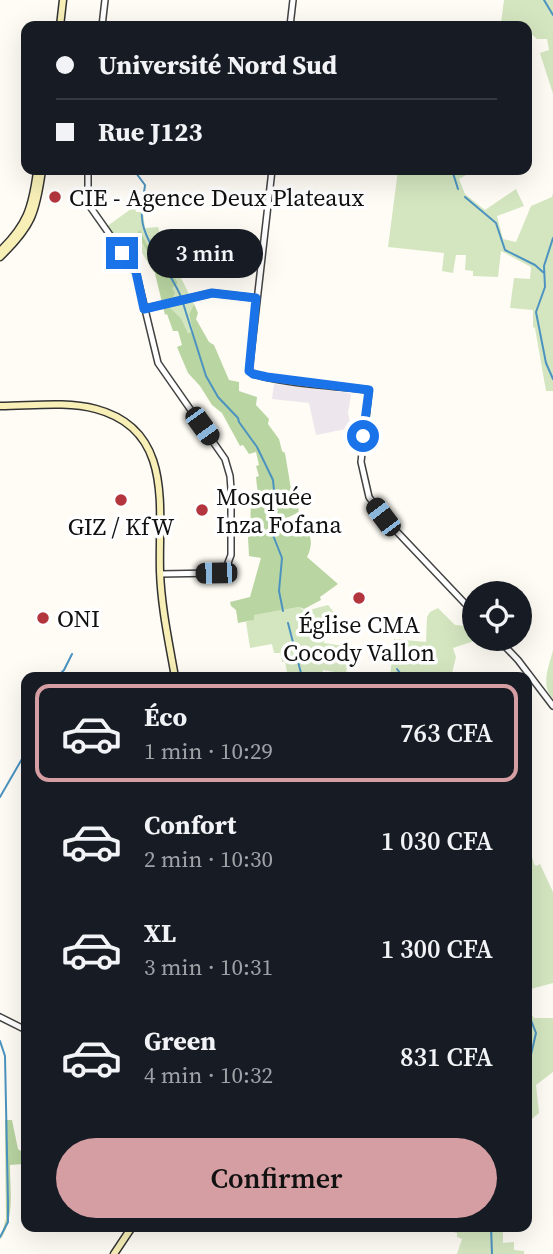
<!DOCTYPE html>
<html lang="fr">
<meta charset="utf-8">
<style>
body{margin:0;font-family:"Source Serif 4",serif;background:#20242c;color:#f1f3f6;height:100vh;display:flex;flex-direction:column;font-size:26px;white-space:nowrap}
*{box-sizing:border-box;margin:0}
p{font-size:23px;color:#9ea1a6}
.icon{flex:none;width:38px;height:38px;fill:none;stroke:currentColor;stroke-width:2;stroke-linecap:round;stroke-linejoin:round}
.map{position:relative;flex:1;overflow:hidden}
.side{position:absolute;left:21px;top:672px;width:511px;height:560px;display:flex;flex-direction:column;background:#171b24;border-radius:14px;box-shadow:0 7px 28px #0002}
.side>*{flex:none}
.banner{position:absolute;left:21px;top:21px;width:511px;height:154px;border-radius:14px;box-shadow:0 7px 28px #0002;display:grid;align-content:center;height:154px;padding:0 35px;background:#171b24}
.fabs{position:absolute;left:462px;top:581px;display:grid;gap:14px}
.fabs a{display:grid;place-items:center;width:70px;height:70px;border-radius:50%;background:#171b24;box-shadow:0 7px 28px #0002;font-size:35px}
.end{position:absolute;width:32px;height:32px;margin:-16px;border:9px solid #1a73e8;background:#fff;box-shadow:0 0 0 4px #fff}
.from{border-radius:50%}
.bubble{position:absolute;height:49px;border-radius:24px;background:#171b24;box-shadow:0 7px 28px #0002;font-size:23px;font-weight:600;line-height:49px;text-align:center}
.car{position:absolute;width:21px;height:42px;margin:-21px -10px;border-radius:9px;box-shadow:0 0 5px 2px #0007;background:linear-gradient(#222 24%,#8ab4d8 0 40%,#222 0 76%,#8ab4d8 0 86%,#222 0)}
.banner b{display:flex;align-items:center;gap:24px;height:66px;font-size:26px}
.banner b+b{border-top:2px solid #363941}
.banner i{width:18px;height:18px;background:#f1f3f6}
ul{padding:12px 0 0;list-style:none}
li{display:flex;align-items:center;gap:21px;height:98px;margin:0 14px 10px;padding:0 21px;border:4px solid transparent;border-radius:14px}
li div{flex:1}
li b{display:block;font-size:26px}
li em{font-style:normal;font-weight:600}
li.active{border-color:#d59ea3}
li>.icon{width:63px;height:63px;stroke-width:1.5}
.action{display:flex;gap:14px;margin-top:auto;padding:14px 35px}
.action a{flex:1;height:80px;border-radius:42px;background:#d59ea3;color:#111;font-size:28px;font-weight:600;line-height:80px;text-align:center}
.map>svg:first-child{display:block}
.industrial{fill:#ede6ed}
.green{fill:#d4e6c0}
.forest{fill:#b9d5a1}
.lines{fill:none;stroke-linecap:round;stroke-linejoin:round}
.stream{stroke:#4c93c0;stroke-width:2}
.tertiary-casing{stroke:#434343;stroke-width:8}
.secondary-casing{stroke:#323232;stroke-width:9}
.tertiary{stroke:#fff;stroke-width:5}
.secondary{stroke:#f7efb6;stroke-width:6}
.route{stroke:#1a73e8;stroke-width:9}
.poi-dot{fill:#b3353d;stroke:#fff;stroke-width:2.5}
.labels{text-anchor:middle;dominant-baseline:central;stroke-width:7;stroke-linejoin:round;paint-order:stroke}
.poi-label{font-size:24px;fill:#101010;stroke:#fff;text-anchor:start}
</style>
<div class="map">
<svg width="553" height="1254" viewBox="0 0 553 1254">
<rect width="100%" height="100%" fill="#fefcf5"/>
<path class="industrial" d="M274,384L350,393L351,395L348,413L351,428L316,435L309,403L272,399Z"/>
<path class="green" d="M504,0H553V94L540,53L549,50L547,39H537L527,30V26L501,23Z
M398,170L438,172V170H475L459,179L465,194L485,210L516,189L524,206L497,216L503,239L516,242L531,206L552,197L553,193V391H546L535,328L533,327V310L510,308L514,278L530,279L531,267L501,251L498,277L473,276V271L465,270L466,255H456L453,273L442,271L444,253L388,247Z
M135,206L136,212H143L145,228L158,227L162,240L169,243L175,266L194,304L189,314L193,332L188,333L181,318L168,306L171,288L178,283L167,263L163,246L147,245L140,231L137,233L152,261L154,273L138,246L137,239L122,238L120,235L114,238L106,227Z
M328,605L337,616H329L324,643L350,647L346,674L323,670L322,677H272V673L287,672L285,662H282L280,653H274L272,644L250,648L246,622L253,620V615L299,607L305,611Z
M438,608L455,625L467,626L475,639L471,642L453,648L456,657L452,673L457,677H390L394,639L426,642L427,617L430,612Z
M553,650V699C540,685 549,667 553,650Z
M527,838L534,864L536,866L540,864L553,892V983L527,990Z
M527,1008L534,1018H553V1072L536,1085L539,1113L527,1123Z
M455,1227H503V1243L514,1242V1250L524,1251V1254H457L462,1239L457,1237V1233L453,1232Z"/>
<path class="forest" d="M140,230L147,245L163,246L167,263L178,283L172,288L175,293L168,306L181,318L188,333L193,332L189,314L194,304L198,313L196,319L209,342L214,345L229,380L239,382V391L257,397L256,405L269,419L268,424L279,439L282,451L285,453L291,489L294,490L299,512L287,518L295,529L304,525C312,536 313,545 307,557L338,584L320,597L321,600L304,609L299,607L254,615V620L238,623L236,610L231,606L230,602L250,597L261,558L249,556L248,537L250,536L251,497L258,496L256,477L259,476L256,466L259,465L256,452L249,454L243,445L240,446L222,413L212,405L200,386L188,373L177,347L182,345L178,331H173L167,314L165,315L152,261L137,233Z
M5,1120H12L18,1149L26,1155V1160L23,1164L10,1165C10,1191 15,1218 0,1240L6,1219Z"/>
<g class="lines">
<path class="stream" d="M544,0L553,15
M138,170L136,173L145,185C144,194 141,210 142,218C143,242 172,273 181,297
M452,170L458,189
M465,197L496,223L505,250L535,265L544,273
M553,238L544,266L545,287L536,312L546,363L553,379
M183,303L206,376L218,397L238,418L239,422L257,447L273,480L275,501L269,525L282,558L279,591L283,611
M288,623L302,677
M397,669L403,677
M57,677L64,670L72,654
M0,797L26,752
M527,1010L536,1033L527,1072
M0,1041L5,1056L8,1203V1222L0,1237
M491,1227L492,1254"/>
<g class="tertiary-casing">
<path id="tertiary" d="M102,26L105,0
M290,26L293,0
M88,170V197L91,208L136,272L158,363L225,459L230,476L231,489V555L226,568L216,573L160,574
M272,170L249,371C262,382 347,387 369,390L361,462L369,497L383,517L474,613
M144,309L212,293L256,298
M498,639L518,660L553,706
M0,1017L26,1030"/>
</g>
<g class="secondary-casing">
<path id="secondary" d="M60,26L63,0
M0,251C27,225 32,208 37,172
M0,257C32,226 36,213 42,170
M0,406C31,406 66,401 96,409C175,430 158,510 160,571C161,606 169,643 175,677
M114,1254L132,1227"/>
</g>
<use href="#tertiary" class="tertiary"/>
<use href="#secondary" class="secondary"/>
</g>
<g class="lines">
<path class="route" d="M122,253L136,272L144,309L212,293L256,298L249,371L253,374L267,377L369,390L363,436"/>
</g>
<g class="poi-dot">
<circle cx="55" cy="197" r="7"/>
<circle cx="121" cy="500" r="7"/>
<circle cx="202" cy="510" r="7"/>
<circle cx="359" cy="598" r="7"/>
<circle cx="43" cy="618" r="7"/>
</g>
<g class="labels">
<g class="poi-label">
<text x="69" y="197">CIE - Agence Deux Plateaux</text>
<text x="216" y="496">Mosquée<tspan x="216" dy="28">Inza Fofana</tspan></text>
<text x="121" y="526" text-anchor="middle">GIZ / KfW</text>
<text x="57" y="618">ONI</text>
<text x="359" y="624" text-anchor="middle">Église CMA<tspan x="359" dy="28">Cocody Vallon</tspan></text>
</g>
</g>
</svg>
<div class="fabs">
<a><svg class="icon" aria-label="locate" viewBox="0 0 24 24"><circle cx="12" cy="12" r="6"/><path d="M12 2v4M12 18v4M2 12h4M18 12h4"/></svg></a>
</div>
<i class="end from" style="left:363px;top:436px"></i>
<i class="end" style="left:122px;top:253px"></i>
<div class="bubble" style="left:147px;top:229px;width:116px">3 min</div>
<i class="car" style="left:202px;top:426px;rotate:144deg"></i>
<i class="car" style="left:383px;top:517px;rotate:323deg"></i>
<i class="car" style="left:216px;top:573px;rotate:269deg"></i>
<div class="banner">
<b><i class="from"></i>Université Nord Sud</b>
<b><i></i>Rue J123</b>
</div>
<section class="side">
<ul>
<li class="active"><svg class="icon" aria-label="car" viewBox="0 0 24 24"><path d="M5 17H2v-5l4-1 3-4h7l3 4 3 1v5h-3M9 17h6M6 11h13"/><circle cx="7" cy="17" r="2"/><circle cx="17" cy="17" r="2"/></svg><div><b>Éco</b><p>1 min · 10:29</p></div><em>763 CFA</em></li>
<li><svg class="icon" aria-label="car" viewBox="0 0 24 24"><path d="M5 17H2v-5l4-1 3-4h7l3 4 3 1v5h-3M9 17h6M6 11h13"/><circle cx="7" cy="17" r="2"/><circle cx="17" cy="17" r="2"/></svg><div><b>Confort</b><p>2 min · 10:30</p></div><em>1 030 CFA</em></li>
<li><svg class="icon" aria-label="car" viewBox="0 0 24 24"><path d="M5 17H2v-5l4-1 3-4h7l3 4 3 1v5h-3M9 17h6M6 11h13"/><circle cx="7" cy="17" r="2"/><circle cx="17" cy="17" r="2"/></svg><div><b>XL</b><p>3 min · 10:31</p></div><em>1 300 CFA</em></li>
<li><svg class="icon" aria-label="car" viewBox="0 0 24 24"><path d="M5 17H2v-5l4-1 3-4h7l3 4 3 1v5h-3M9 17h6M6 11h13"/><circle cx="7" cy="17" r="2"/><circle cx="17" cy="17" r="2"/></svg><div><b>Green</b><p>4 min · 10:32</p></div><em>831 CFA</em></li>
</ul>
<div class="action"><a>Confirmer</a></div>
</section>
</div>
